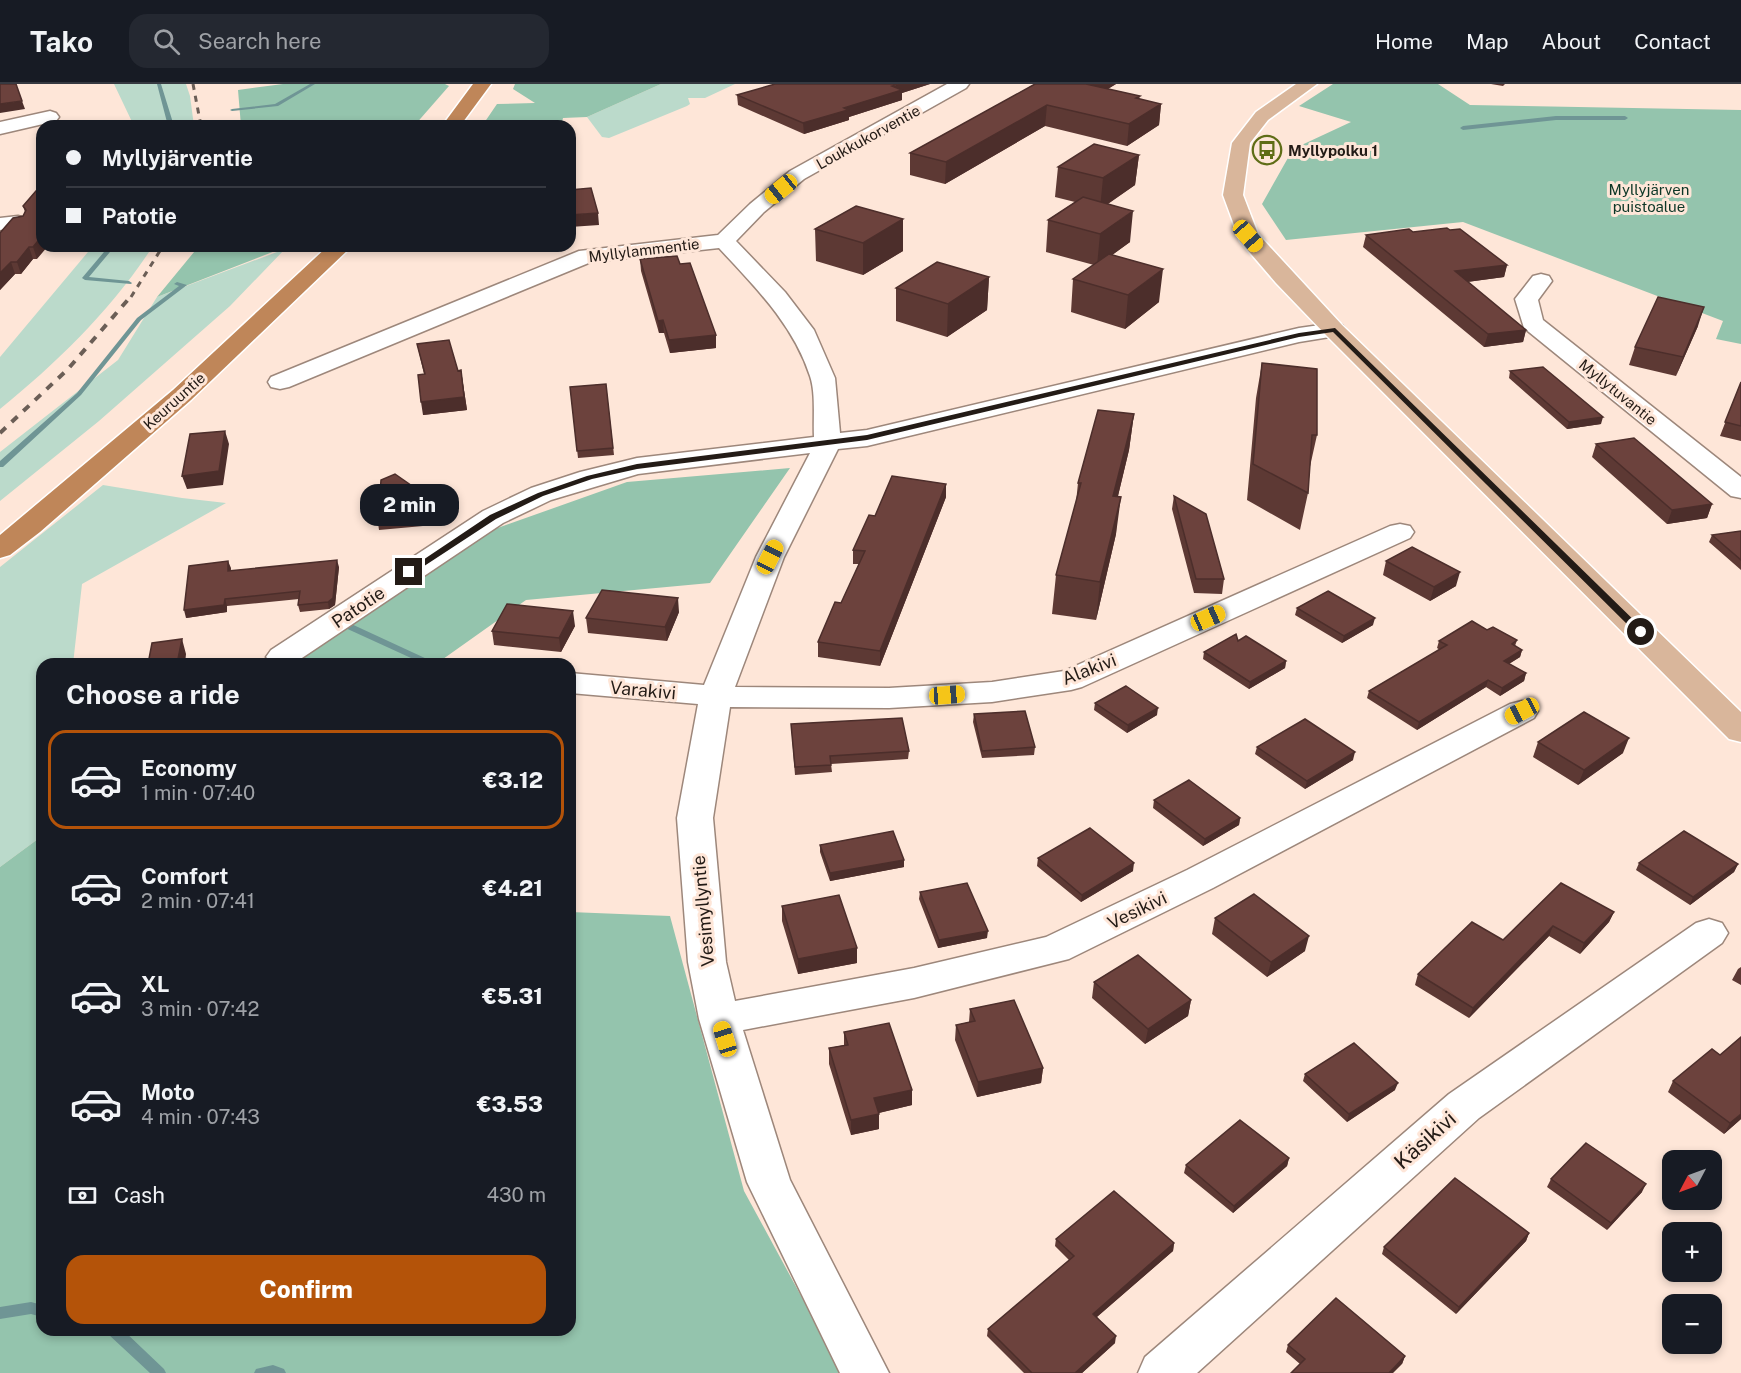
<!DOCTYPE html>
<meta charset="utf-8">
<style>
body{margin:0;font-family:"Public Sans",sans-serif;background:#242831;color:#f1f3f6;height:100vh;display:flex;flex-direction:column;font-size:22px;white-space:nowrap}
*{box-sizing:border-box;margin:0}
p{font-size:20px;color:#9ea1a6}
.icon{flex:none;width:33px;height:33px;fill:none;stroke:currentColor;stroke-width:2;stroke-linecap:round;stroke-linejoin:round}
.map{position:relative;flex:1;overflow:hidden}
.panel{position:absolute;left:36px;top:574px;width:540px;height:678px;display:flex;flex-direction:column;background:#171b24;border-radius:18px;box-shadow:0 3px 9px #0003}
.panel>*{flex:none}
.guide{position:absolute;left:36px;top:36px;width:540px;height:132px;border-radius:18px;box-shadow:0 3px 9px #0003;display:grid;align-content:center;height:132px;padding:0 30px;background:#171b24}
.needle{width:39px;rotate:229deg}
.controls{position:absolute;left:1662px;top:1066px;display:grid;gap:12px}
.controls a{display:grid;place-items:center;width:60px;height:60px;border-radius:12px;background:#171b24;box-shadow:0 3px 9px #0003;font-size:30px}
.end{position:absolute;width:27px;height:27px;margin:-14px;border:8px solid #231b16;background:#fff;box-shadow:0 0 0 3px #fff}
.from{border-radius:50%}
.bubble{position:absolute;height:42px;border-radius:18px;background:#171b24;box-shadow:0 3px 9px #0003;font-size:20px;font-weight:800;line-height:42px;text-align:center}
.car{position:absolute;width:18px;height:36px;margin:-18px -9px;border-radius:8px;box-shadow:0 0 4px 2px #0007;background:linear-gradient(#f5c518 24%,#345 0 40%,#f5c518 0 76%,#345 0 86%,#f5c518 0)}
.guide b{display:flex;align-items:center;gap:21px;height:57px;font-size:22px}
.guide b+b{border-top:2px solid #363941}
.guide i{width:15px;height:15px;background:#f1f3f6}
ul{padding:0;list-style:none}
li{display:flex;align-items:center;gap:18px;height:99px;margin:0 12px 9px;padding:0 18px;border:3px solid transparent;border-radius:18px}
li div{flex:1}
li b{display:block;font-size:22px}
li em{font-style:normal;font-weight:800}
li.active{border-color:#b45309}
li>.icon{width:54px;height:54px;stroke-width:1.5}
h2{padding:0 30px;font-size:27px;line-height:72px}
.pay{display:flex;align-items:center;gap:15px;height:66px;padding:0 30px;font-size:22px}
.pay p{margin-inline-start:auto}
.primary-button{display:flex;gap:12px;margin-top:auto;padding:12px 30px}
.primary-button a{flex:1;height:69px;border-radius:18px;background:#b45309;color:#fff;font-size:24px;font-weight:800;line-height:69px;text-align:center}
header{display:flex;align-items:center;gap:36px;box-sizing:border-box;height:84px;padding:0 30px;background:#171b24;border-bottom:2px solid #363941}
header strong{font-size:28px}
nav{display:flex;gap:33px;margin-inline-start:auto;font-size:21px}
.search{width:420px;height:54px;background:#242831;display:flex;align-items:center;gap:15px;box-sizing:border-box;padding:0 21px;border-radius:18px;color:#9ea1a6;font-size:22px}
.map>svg:first-child{display:block}
.green{fill:#bbdacb}
.forest{fill:#94c4ad}
.lines{fill:none;stroke-linecap:round;stroke-linejoin:round}
.stream{fill:#6f9595;fill-rule:evenodd}
.minor-casing{stroke:#9d877b;stroke-width:3}
.major-casing{stroke:#fff;stroke-width:3}
.highway-casing{stroke:#fff;stroke-width:3}
.minor{fill:#fff;fill-rule:evenodd}
.major{fill:#d9b69b;fill-rule:evenodd}
.highway{fill:#bf8659;fill-rule:evenodd}
.rail-far1{stroke:#6b5e56;stroke-width:3;stroke-dasharray:6 6;stroke-linecap:butt}
.rail{stroke:#6b5e56;stroke-width:4;stroke-dasharray:8 8;stroke-linecap:butt}
.wall{fill:#5d3934}
.shaded-wall{fill:#4c2e2b}
.building{fill:#6c423d;stroke:#4c2e2b;stroke-width:1.5}
.route{fill:#231b16}
.labels{text-anchor:middle;dominant-baseline:central;stroke-width:6;stroke-linejoin:round;paint-order:stroke}
.far-street-label{font-size:15px;fill:#231b16;stroke:#fee6d8}
.far-poi-label{font-size:15px;font-weight:bold;fill:#231b16;stroke:#fee6d8;text-anchor:start}
.far-park-label{font-size:15px;fill:#0c3626;stroke:#fee6d8}
.street-label{font-size:18px;fill:#231b16;stroke:#fee6d8}
.near-street-label{font-size:21px;fill:#231b16;stroke:#fee6d8}
</style>
<header>
<strong>Tako</strong>
<div class="search"><svg class="icon" aria-label="search" viewBox="0 0 24 24"><circle cx="10" cy="10" r="6"/><path d="M15 15l6 6"/></svg>Search here</div>
<nav><a>Home</a><a>Map</a><a>About</a><a>Contact</a></nav>
</header>
<div class="map">
<svg width="1741" height="1289" viewBox="0 0 1741 1289">
<rect width="100%" height="100%" fill="#fee6d8"/>
<path class="green" d="M114,0H186L190,12L194,42H134Z
M661,0H735L705,14H688L690,20L687,22L609,54L602,53L587,33Z
M93,162H153C112,225 58,278 0,325V273Z
M285,165L230,222L99,337L0,417V368L118,276L157,213Z
M103,401L182,414L226,419L82,500L73,580H42V752L0,783V483Z"/>
<path class="forest" d="M283,0H445L449,2L414,42H241L238,6Z
M515,0H661L587,33L563,34L561,42H482L497,20L535,19L513,5Z
M1333,0H1438L1470,21L1741,26V260L1716,255L1723,237L1463,138L1286,156L1262,120L1293,65L1351,38L1299,22Z
M199,162H288L157,213Z
M790,384L710,499L526,516L436,580H287L492,446L627,398Z
M42,752V1246H570V828L670,832L744,1107L843,1289H0V783Z"/>
<g class="lines">
<path class="stream" d="M157,0H161L174,42H168Z
M310,0H315L278,22L232,27L230,26L232,25L275,20Z
M1556,32H1625L1628,34L1625,36H1556L1463,46L1460,44L1463,42Z
M109,162H115L89,193L129,197L132,199L131,200L85,196L82,194Z
M177,198L187,201L141,236L81,311L3,383H0V377L77,309L137,234L179,202L174,200Z
M341,538H347L427,575L445,578L446,580H430L422,579L341,542L340,540Z
M31,1218L42,1221V1233L31,1230L0,1235V1223Z
M107,1246H123L164,1285L166,1289H150L108,1250Z
M273,1281L284,1285L286,1289H254L256,1285Z"/>
<g class="minor-casing">
<path id="minor" d="M947,0H969L966,4L804,95L764,128L736,157L785,208L814,246L835,294L840,349L867,346L1299,244L1334,239L1342,241L1346,246L1342,251L1299,258L867,362L838,365L784,473L735,603L889,604L992,598L1064,587L1390,442L1400,440L1410,442L1414,448L1410,454L1082,603L1071,606L992,618L889,624L730,623L713,734L726,878L735,917L914,884L1046,853L1187,786L1510,620L1522,617L1534,620L1538,627L1534,634L1213,804L1069,875L914,914L743,946L790,1096L889,1289H840L747,1098L699,935L688,878L677,734L698,620L570,609V589L704,601L756,473L810,369L638,390L551,416L503,439L293,580H274L266,573L271,566L483,427L531,404L580,388L637,374L814,353C813,334 816,310 810,292C793,240 755,203 719,164L591,178L289,303L280,305L271,303L268,298L271,293L579,167L718,151L750,120L790,87Z
M50,27L56,29L59,33L56,37L0,50V38Z
M18,132L25,134L28,138L25,142L0,146V134Z
M1541,190L1549,192L1552,197L1538,216L1543,236L1741,393V414L1731,412L1524,244L1515,215L1533,192Z
M1709,835L1722,839L1728,849L1722,859L1479,1034L1197,1289H1138L1145,1273L1449,1010L1696,839Z"/>
</g>
<g class="major-casing">
<path id="major" d="M1296,0H1317L1268,36L1250,59L1243,111L1258,150L1342,241L1741,628V658L1729,655L1326,251L1276,199L1240,157L1223,111L1232,59L1256,28Z"/>
</g>
<g class="highway-casing">
<path id="highway" d="M473,0H491L460,42H442Z
M328,162H352L191,316L40,448L10,471L0,474V451L173,306Z"/>
</g>
<use href="#minor" class="minor"/>
<use href="#major" class="major"/>
<use href="#highway" class="highway"/>
<path class="rail-far1" d="M193,0L201,42
M131,213L163,162"/>
<path class="rail" d="M0,349L68,285L132,211"/>
</g>
<path class="wall" d="M930,0L902,9V16L849,33V36L804,50L738,21L737,11Z
M1035,0H1116L1108,5L1140,12L1139,15L1161,20L1159,41L1127,62L1045,42L945,100L910,91V69Z
M1491,0H1505L1503,2Z
M1139,71L1135,101L1108,120L1130,158L1112,171L1159,218L1125,245L1071,228L1073,195L1094,181L1046,168L1048,136L1075,118L1055,113L1058,83Z
M42,100L37,175H33L21,190H15L0,206V149L23,132L25,128L23,122Z
M903,135V167L863,191L816,177L815,145Z
M1413,148L1507,181L1504,193L1467,198L1526,246L1523,258L1484,263L1363,163L1366,151Z
M640,175L680,180L716,264L670,269L664,249H659L641,187Z
M989,193L987,226L947,253L896,237V204Z
M1698,242L1676,292L1629,281L1635,263Z
M417,260L458,287L461,286L467,326L423,331L424,290Z
M1262,279L1317,351L1309,387L1308,409L1300,446L1247,416L1256,314Z
M1510,287L1601,340L1567,345L1509,294Z
M1741,298V357L1720,352Z
M606,300L614,371L578,374L570,303Z
M1134,330L1129,366L1118,412L1116,450L1096,536L1052,530L1056,491L1076,418L1078,399Z
M1596,360L1712,420L1707,434L1667,440L1592,373Z
M946,400V413L880,582L818,573V558L841,519L859,480H853V466L875,432Z
M422,409L424,416L423,442L379,446L378,439Z
M1174,412L1224,495L1222,510L1194,509L1172,425Z
M1741,447V486L1709,458L1712,451Z
M1386,477L1456,502L1430,517L1383,491Z
M339,483L335,521L329,525L300,528L298,521L299,515L227,522V528L186,534L231,484L230,487Z
M1297,524L1373,541L1342,559L1295,531Z
M679,528L667,557L588,549L586,534Z
M575,542L561,568L494,561L492,547Z
M1487,546L1517,556L1515,562L1522,566L1520,573L1509,580L1526,589L1524,597L1500,612L1486,603L1417,646L1367,614L1369,607L1440,566L1437,564L1439,557Z
M1238,557L1286,577L1285,584L1249,605L1203,575L1204,568Z
M1095,619L1157,631L1127,649L1094,626Z
M974,630L1035,663L1034,671L982,674L973,638Z
M791,640L909,667L908,675L831,680L832,688L795,691Z
M1538,658L1623,669L1578,701L1533,673Z
M1257,663L1353,676L1305,705L1255,670Z
M1154,716L1240,734L1239,741L1203,762L1153,724Z
M820,761L904,776V783L830,797L820,768Z
M1038,774L1133,787L1081,818L1037,782Z
M1639,779L1738,780L1734,788L1690,821L1636,786Z
M1561,799L1614,828L1609,838L1580,870L1549,852L1469,934L1415,901L1418,890L1503,856Z
M920,808L987,854L938,864L919,815Z
M782,822L857,864V879L798,890L782,837Z
M1215,834L1305,867L1267,893L1212,850Z
M1741,883V901L1732,896L1738,885Z
M1094,898L1191,916L1188,932L1145,960L1092,914Z
M970,925L1043,984L1041,999L977,1013L955,956L956,941L969,938Z
M844,948L912,1006V1021L879,1029V1045L851,1051L829,980V964L844,961Z
M1305,990L1395,1006L1347,1038L1303,997Z
M1673,997L1741,1035L1724,1050L1668,1008Z
M1289,1074L1287,1082L1233,1129L1184,1089L1186,1081Z
M1551,1095L1642,1108L1607,1146L1547,1103Z
M1529,1149L1526,1157L1456,1230L1382,1170L1384,1163Z
M1056,1155L1174,1159L1173,1167L1097,1233L1115,1259L1082,1289H1024L987,1252L988,1245L1069,1176L1055,1162Z
M1288,1261L1405,1272L1402,1280H1300L1286,1268Z"/>
<path class="shaded-wall" d="M898,0H930L902,9V16L849,33V36L804,50L803,39L844,24Z
M1084,0H1116L1082,20Z
M22,17L25,25L0,29V20Z
M1161,20L1159,41L1127,62L1129,40Z
M1047,21L1045,42L945,100L946,78Z
M1139,71L1135,101L1100,125L1103,94Z
M1133,127L1130,158L1097,182L1100,150Z
M598,129L599,141L570,143V131Z
M903,135V167L863,191V159Z
M42,152V162H48L37,175L33,163Z
M29,163L33,175L21,190L17,178Z
M11,178L15,190L0,206V189Z
M1507,181L1504,193L1452,200L1455,187Z
M1163,185L1159,218L1125,245L1128,211Z
M989,193L987,226L947,253L948,220Z
M1704,223L1698,242L1676,292L1683,273Z
M663,236L664,249H659L658,237Z
M1526,246L1523,258L1484,263L1488,250Z
M716,251V264L670,269L669,256Z
M461,286L467,326L423,331L421,318Z
M1134,330L1129,366L1109,449L1113,412Z
M1603,333L1601,340L1567,345L1569,338Z
M225,347L229,360L223,401L187,405L182,392Z
M946,400V413L880,582V567Z
M422,409L424,416L423,442L422,435Z
M1121,413L1116,450L1096,536L1100,498Z
M1712,420L1707,434L1667,440L1672,426Z
M337,476L339,483L335,521L329,525L328,518Z
M228,477L231,484L230,494L228,487Z
M1460,488L1456,502L1430,517L1434,503Z
M678,514L679,528L667,557L665,543Z
M225,515L227,522V528L186,534L184,526Z
M573,527L575,542L561,568L559,554Z
M1375,534L1373,541L1342,559L1344,552Z
M182,555L186,570L185,580H175Z
M1522,566L1520,573L1502,584L1504,577Z
M1286,577L1285,584L1249,605L1250,598Z
M1526,589L1524,597L1500,612L1502,604Z
M1488,596L1486,603L1417,646L1419,638Z
M1158,624L1157,631L1127,649L1128,641Z
M1629,654L1623,669L1578,701L1584,686Z
M1355,668L1353,676L1305,705L1307,697Z
M570,697L576,751L570,752Z
M1240,734L1239,741L1203,762L1205,755Z
M904,776V783L830,797V789Z
M1134,779L1133,787L1081,818L1082,811Z
M1738,780L1734,788L1690,821L1693,813Z
M1614,828L1609,838L1580,870L1584,859Z
M1553,842L1549,852L1469,934L1473,924Z
M988,847L987,854L938,864L939,856Z
M1309,852L1305,867L1267,893L1271,878Z
M857,864V879L798,890V875Z
M1191,916L1188,932L1145,960L1148,945Z
M1043,984L1041,999L977,1013L978,998Z
M1398,999L1395,1006L1347,1038L1349,1030Z
M912,1006V1021L874,1030V1014Z
M879,1030V1045L851,1051V1036Z
M1741,1030V1035L1724,1050L1730,1039Z
M1289,1074L1287,1082L1233,1129L1234,1122Z
M1646,1100L1642,1108L1607,1146L1611,1139Z
M1529,1149L1526,1157L1456,1230L1459,1223Z
M1174,1159L1173,1167L1092,1237L1093,1230Z
M1116,1252L1115,1259L1082,1289H1075Z
M1405,1272L1402,1280L1393,1289H1389Z"/>
<path class="building" d="M0,0H16L22,17L0,20Z
M775,0H898L892,2L902,6L844,24L848,26L803,39L737,11Z
M1035,0H1086L1140,12L1136,14L1161,20L1129,40L1047,21L946,78L910,69Z
M1094,60L1139,71L1103,94L1058,83Z
M42,100V152L33,163H29L17,178H11L0,189V149L13,134L23,132L26,126L23,122Z
M591,104L598,129L570,131V106Z
M1083,113L1133,127L1100,150L1048,136Z
M856,122L903,135L863,159L815,145Z
M1447,144L1450,146L1460,145L1507,181L1455,187L1526,246L1488,250L1366,151L1409,145L1413,148Z
M1109,170L1163,185L1128,211L1073,195Z
M677,172L680,180L690,179L716,251L669,256L663,236L658,237L640,175Z
M937,178L989,193L948,220L896,204Z
M1658,213L1704,223L1683,273L1635,263Z
M449,256L458,287L461,286L464,313L421,318L418,291L425,290L417,260Z
M1262,279L1317,285V351H1312L1308,409L1253,380Z
M1543,283L1603,333L1569,338L1510,287Z
M1741,298V342L1725,338Z
M606,300L613,364L577,367L570,303Z
M1098,326L1134,330L1113,412L1121,413L1100,498L1056,491L1081,399H1078Z
M225,347L219,387L182,392L190,350Z
M1634,354L1712,420L1672,426L1596,360Z
M395,390L422,409V435L378,439L381,396Z
M892,392L946,400L880,567L818,558L835,518L841,519L865,467L853,466L869,431L875,432Z
M1174,412L1206,430L1224,495H1196Z
M1741,447V476L1712,451Z
M1412,463L1460,488L1434,503L1386,477Z
M337,476L333,514L328,518L298,521L300,507L225,515L224,521L184,526L189,482L228,477V487Z
M602,506L678,514L665,543L586,534Z
M1328,507L1375,534L1344,552L1297,524Z
M507,520L573,527L559,554L492,547Z
M1472,537L1487,546L1493,543L1517,556L1512,560L1522,566L1504,577L1526,589L1502,604L1488,596L1419,638L1369,607L1447,561L1439,557Z
M1236,550L1238,557L1246,552L1286,577L1250,598L1204,568Z
M182,555L177,580H148L152,559Z
M1126,602L1158,624L1128,641L1095,619Z
M1025,627L1035,663L982,667L974,630Z
M1584,628L1629,654L1584,686L1538,658Z
M902,634L909,667L830,672L831,681L795,683L791,640Z
M1305,635L1355,668L1307,697L1257,663Z
M1189,696L1240,734L1205,755L1154,716Z
M570,701L574,739L570,740Z
M1090,744L1134,779L1082,811L1038,774Z
M893,747L904,776L830,789L820,761Z
M1684,747L1738,780L1693,813L1639,779Z
M967,799L988,847L939,856L920,808Z
M1561,799L1614,828L1584,859L1553,842L1473,924L1418,890L1472,838L1503,856Z
M1254,810L1309,852L1271,878L1215,834Z
M839,811L857,864L798,875L782,822Z
M1138,871L1191,916L1148,945L1094,898Z
M1014,916L1043,984L978,998L956,941L975,937L970,925Z
M889,939L912,1006L874,1014L879,1030L851,1036L829,964L848,961L844,948Z
M1741,953V1030L1730,1039L1673,997L1712,965L1720,971Z
M1354,959L1398,999L1349,1030L1305,990Z
M1240,1036L1289,1074L1234,1122L1186,1081Z
M1586,1059L1646,1100L1611,1139L1551,1095Z
M1455,1094L1529,1149L1459,1223L1384,1163Z
M1114,1107L1174,1159L1093,1230L1116,1252L1075,1289H1032L988,1245L1074,1172L1056,1155Z
M1336,1214L1405,1272L1389,1289H1291L1305,1275L1288,1261Z"/>
<path class="route" d="M1335,244L1644,546V550H1637L1333,248L1299,253L867,356L637,385L592,395L543,412L496,435L412,490L405,488L490,431L538,409L587,392L637,380L867,351L1299,249Z"/>
<defs>
<g id="bus-ring" transform="scale(1.5)"><circle r="9.5" fill="#fee6d8" stroke="#5f6d16" stroke-width="1.5"/><path d="M-5-6H5V4H4V6H2V4H-2V6H-4V4H-5ZM-3.5-4V0h7V-4ZM-3.5 1.2v1.5H-2V1.2ZM2 1.2v1.5H3.5V1.2Z" fill="#5f6d16"/></g>
</defs>
<g fill-rule="evenodd">
<use href="#bus-ring" x="1267" y="66"/>
</g>
<g class="labels">
<g class="far-street-label">
<text transform="translate(868 53) rotate(-29)">Loukkukorventie</text>
<text transform="translate(644 166) rotate(-7)">Myllylammentie</text>
<text transform="translate(1618 308) rotate(39)">Myllytuvantie</text>
<text transform="translate(174 317) rotate(-42)">Keuruuntie</text>
</g>
<g class="far-poi-label">
<text x="1288" y="66">Myllypolku 1</text>
</g>
<g class="far-park-label">
<text x="1649" y="105">Myllyjärven<tspan x="1649" dy="17">puistoalue</tspan></text>
</g>
<g class="street-label">
<text transform="translate(358 523) rotate(-34)">Patotie</text>
<text transform="translate(1089 585) rotate(-21)">Alakivi</text>
<text transform="translate(643 606) rotate(5)">Varakivi</text>
<text transform="translate(1137 826) rotate(-26)">Vesikivi</text>
<text transform="translate(703 827) rotate(-95)">Vesimyllyntie</text>
</g>
<g class="near-street-label">
<text transform="translate(1425 1056) rotate(-42)">Käsikivi</text>
</g>
</g>
</svg>
<div class="controls">
<a><svg class="needle" viewBox="-14 -14 28 28"><path d="M0-13l5 13h-10z" fill="#e53935"/><path d="M0 13l5-13h-10z" fill="#9ea1a6"/></svg></a>
<a>+</a>
<a>−</a>
</div>
<i class="end from" style="left:1641px;top:548px"></i>
<i class="end" style="left:409px;top:488px"></i>
<div class="bubble" style="left:360px;top:400px;width:99px">2 min</div>
<i class="car" style="left:781px;top:105px;rotate:231deg"></i>
<i class="car" style="left:1248px;top:152px;rotate:139deg"></i>
<i class="car" style="left:770px;top:473px;rotate:27deg"></i>
<i class="car" style="left:1208px;top:534px;rotate:66deg"></i>
<i class="car" style="left:947px;top:611px;rotate:86deg"></i>
<i class="car" style="left:1522px;top:627px;rotate:242deg"></i>
<i class="car" style="left:725px;top:955px;rotate:343deg"></i>
<div class="guide">
<b><i class="from"></i>Myllyjärventie</b>
<b><i></i>Patotie</b>
</div>
<section class="panel">
<h2>Choose a ride</h2>
<ul>
<li class="active"><svg class="icon" aria-label="car" viewBox="0 0 24 24"><path d="M5 17H2v-5l4-1 3-4h7l3 4 3 1v5h-3M9 17h6M6 11h13"/><circle cx="7" cy="17" r="2"/><circle cx="17" cy="17" r="2"/></svg><div><b>Economy</b><p>1 min · 07:40</p></div><em>€3.12</em></li>
<li><svg class="icon" aria-label="car" viewBox="0 0 24 24"><path d="M5 17H2v-5l4-1 3-4h7l3 4 3 1v5h-3M9 17h6M6 11h13"/><circle cx="7" cy="17" r="2"/><circle cx="17" cy="17" r="2"/></svg><div><b>Comfort</b><p>2 min · 07:41</p></div><em>€4.21</em></li>
<li><svg class="icon" aria-label="car" viewBox="0 0 24 24"><path d="M5 17H2v-5l4-1 3-4h7l3 4 3 1v5h-3M9 17h6M6 11h13"/><circle cx="7" cy="17" r="2"/><circle cx="17" cy="17" r="2"/></svg><div><b>XL</b><p>3 min · 07:42</p></div><em>€5.31</em></li>
<li><svg class="icon" aria-label="car" viewBox="0 0 24 24"><path d="M5 17H2v-5l4-1 3-4h7l3 4 3 1v5h-3M9 17h6M6 11h13"/><circle cx="7" cy="17" r="2"/><circle cx="17" cy="17" r="2"/></svg><div><b>Moto</b><p>4 min · 07:43</p></div><em>€3.53</em></li>
</ul>
<div class="pay"><svg class="icon" aria-label="cash" viewBox="0 0 24 24"><path d="M3 7h18v10H3z"/><circle cx="12" cy="12" r="2"/></svg>Cash<p>430 m</p></div>
<div class="primary-button"><a>Confirm</a></div>
</section>
</div>
